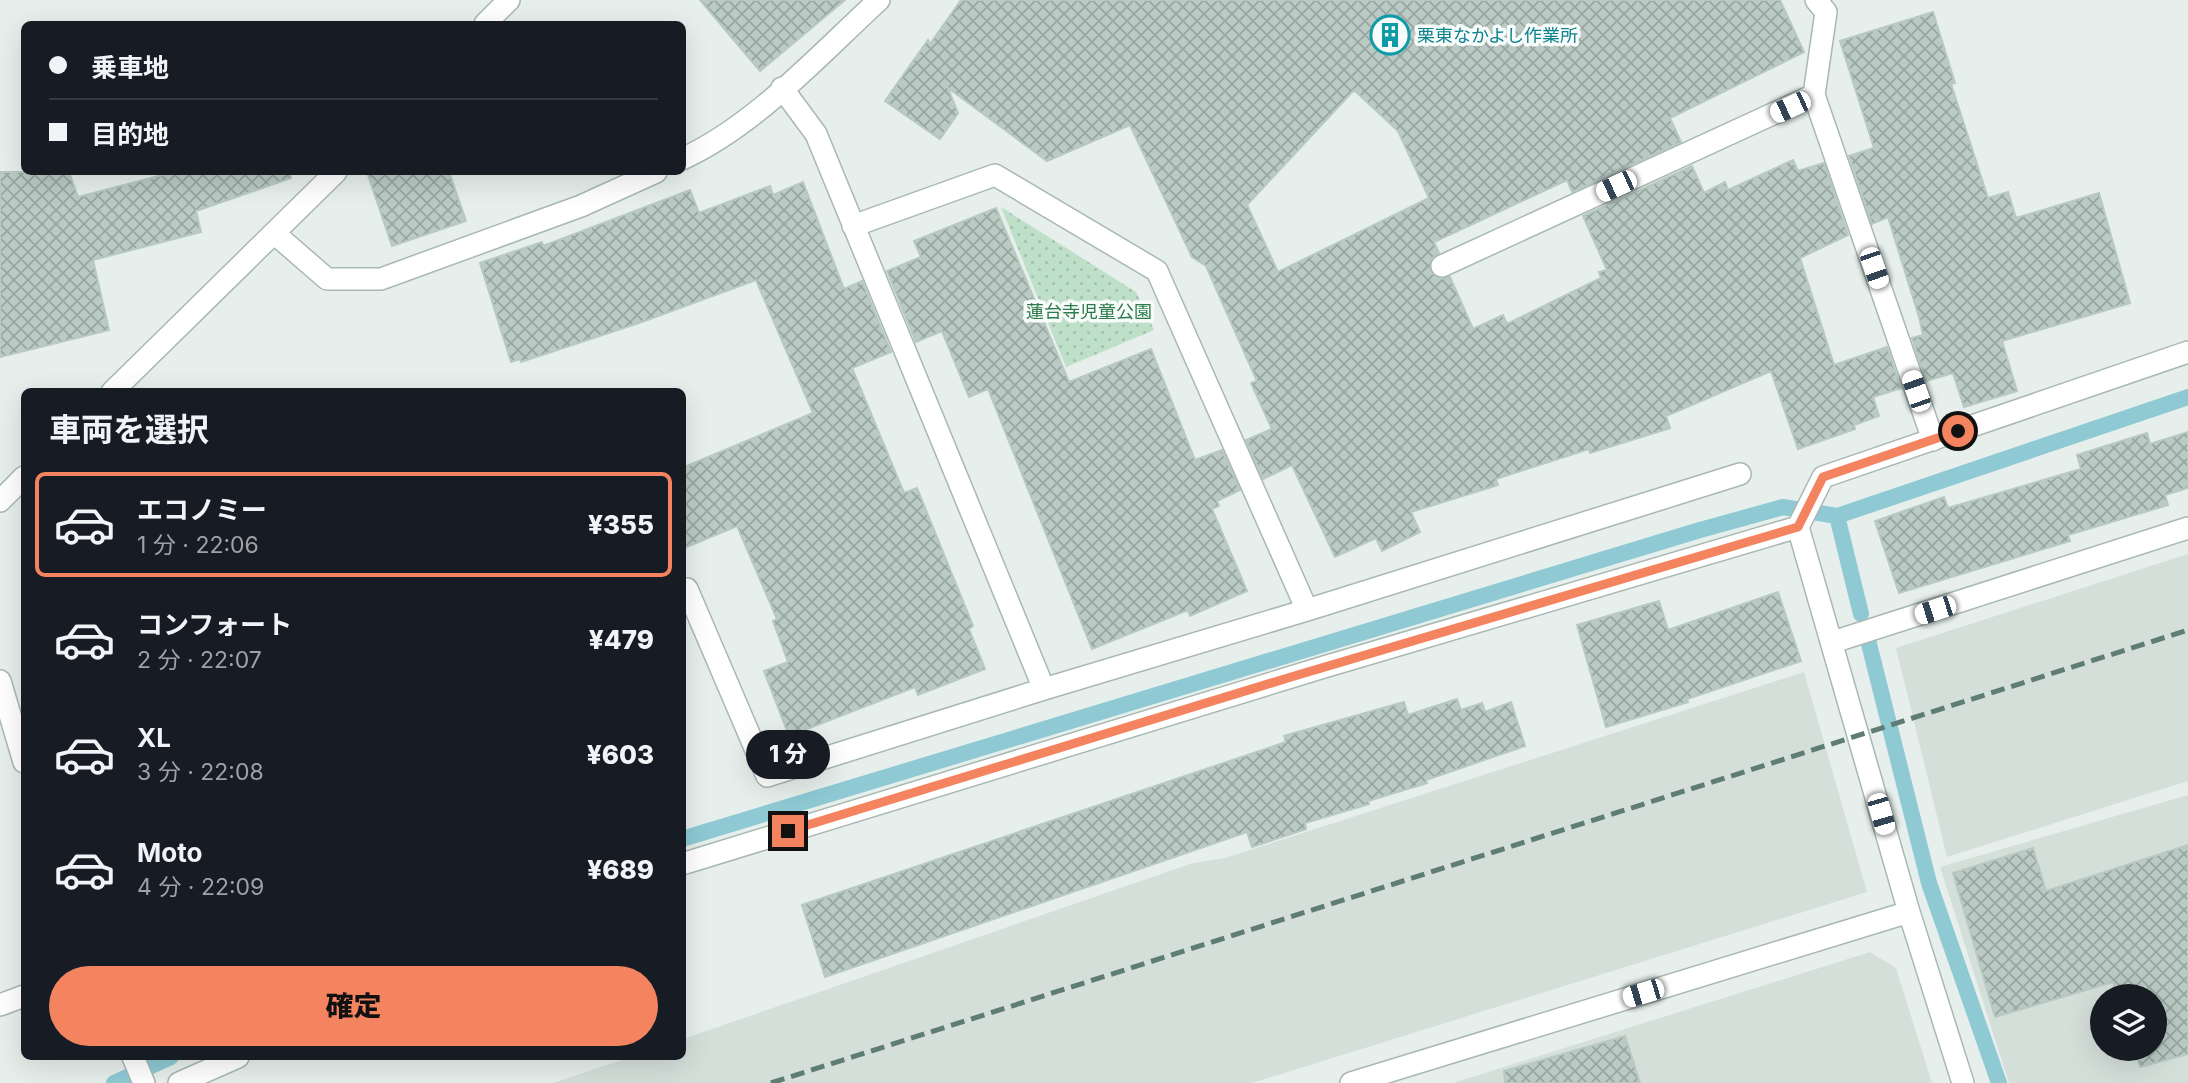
<!DOCTYPE html>
<html lang="ja">
<meta charset="utf-8">
<style>
body{margin:0;font-family:Inter,"Noto Sans JP",sans-serif;background:#20242c;color:#f1f3f6;height:100vh;display:flex;flex-direction:column;font-size:26px;white-space:nowrap}
*{box-sizing:border-box;margin:0}
p{font-size:23px;color:#9ea1a6}
.icon{flex:none;width:38px;height:38px;fill:none;stroke:currentColor;stroke-width:2;stroke-linecap:round;stroke-linejoin:round}
.map{position:relative;flex:1;overflow:hidden}
.panel{position:absolute;left:21px;top:388px;width:665px;height:672px;display:flex;flex-direction:column;background:#171b24;border-radius:10px;box-shadow:0 7px 28px #0002}
.panel>*{flex:none}
.guide{position:absolute;left:21px;top:21px;width:665px;height:154px;border-radius:10px;box-shadow:0 7px 28px #0002;display:grid;align-content:center;height:154px;padding:0 28px;background:#171b24}
.fabs{position:absolute;left:2090px;top:984px;display:grid;gap:14px}
.fabs a{display:grid;place-items:center;width:77px;height:77px;border-radius:50%;background:#171b24;box-shadow:0 7px 28px #0002;font-size:35px}
.end{position:absolute;width:32px;height:32px;margin:-16px;border:9px solid #f4845f;background:#111;box-shadow:0 0 0 4px #111}
.from{border-radius:50%}
.bubble{position:absolute;height:49px;border-radius:24px;background:#171b24;box-shadow:0 7px 28px #0002;font-size:23px;font-weight:800;line-height:49px;text-align:center}
.car{position:absolute;width:21px;height:42px;margin:-21px -10px;border-radius:9px;box-shadow:0 0 5px 2px #0007;background:linear-gradient(#fff 24%,#345 0 40%,#fff 0 76%,#345 0 86%,#fff 0)}
.guide b{display:flex;align-items:center;gap:24px;height:66px;font-size:26px}
.guide b+b{border-top:2px solid #363941}
.guide i{width:18px;height:18px;background:#f1f3f6}
ul{padding:0;list-style:none}
li{display:flex;align-items:center;gap:21px;height:105px;margin:0 14px 10px;padding:0 14px;border:4px solid transparent;border-radius:10px}
li div{flex:1}
li b{display:block;font-size:26px}
li em{font-style:normal;font-weight:800}
li.on{border-color:#f4845f}
li>.icon{width:63px;height:63px;stroke-width:1.5}
h2{padding:0 28px;font-size:32px;line-height:84px}
.primary-button{display:flex;gap:14px;margin-top:auto;padding:14px 28px}
.primary-button a{flex:1;height:80px;border-radius:42px;background:#f4845f;color:#111;font-size:28px;font-weight:800;line-height:80px;text-align:center}
.map>svg:first-child{display:block}
.built{fill:#d4dfda;fill-rule:evenodd}
.park{fill:url(#park-dots)}
.lines{fill:none;stroke-linecap:round;stroke-linejoin:round}
.stream{stroke:#8ec9d4;stroke-width:16}
.building{fill:url(#building-cross-hatch);stroke:#b8c9c2;stroke-width:2;fill-rule:evenodd}
.minor-casing{stroke:#a8b8b2;stroke-width:24}
.minor{stroke:#fff;stroke-width:21}
.rail{stroke:#5f7d75;stroke-width:5;stroke-dasharray:14 7;stroke-linecap:butt}
.route{stroke:#f4845f;stroke-width:9}
.labels{text-anchor:middle;dominant-baseline:central;stroke-width:7;stroke-linejoin:round;paint-order:stroke}
.culture-label{font-size:18px;fill:#0d838f;stroke:#f7fbf9;text-anchor:start}
.park-label{font-size:18px;fill:#2d7a4b;stroke:#f7fbf9}
</style>
<div class="map">
<svg width="2188" height="1083" viewBox="0 0 2188 1083">
<defs>
<pattern id="park-dots" width="8" height="8" patternUnits="userSpaceOnUse" patternTransform="scale(1.75)"><rect width="8" height="8" fill="#bfe0c8"/><path d="M2 2h.1M6 6h.1" fill="none" stroke="#a4c1ad" stroke-width="1.8" stroke-linecap="round"/></pattern>
<pattern id="building-cross-hatch" width="8" height="8" patternUnits="userSpaceOnUse" patternTransform="scale(1.75)"><rect width="8" height="8" fill="#bbcac4"/><path d="M0 0l8 8M0 8l8-8" fill="none" stroke="#98a6a0"/></pattern>
</defs>
<rect width="100%" height="100%" fill="#e6efeb"/>
<path class="built" d="M2188,554V781L1947,857L1896,648Z
M1804,672L1867,892L1252,1083H553L630,1057H682L683,1039L1193,863L1225,858Z
M2188,795V1083H2009L1940,867ZM2102,996H2154V1048H2102Z
M1870,952L1896,968L1932,1083H1453Z"/>
<path class="park" d="M1001,207L1136,292L1154,330L1066,367Z"/>
<g class="lines">
<path class="stream" d="M1861,614L1837,516L2188,397
M1868,640L1929,883L1999,1083
M682,839L1700,530L1783,507L1837,516
M114,1083L171,1057"/>
</g>
<path class="building" d="M700,0H845L760,71Z
M961,0H1780L1804,52L1670,118L1681,142L1572,192L1567,180L1434,242L1439,253L1431,259L1430,271L1440,279L1450,277L1473,329L1503,315L1507,324L1601,278L1599,272L1607,270L1583,216L1692,166L1704,193L1725,182L1728,190L1793,160L1798,171L1824,163L1848,235L1800,258L1834,365L1887,347L1901,388L1873,397L1879,416L1854,425L1855,429L1798,449L1771,371L1666,416L1670,428L1590,453L1589,449L1496,479L1498,485L1411,512L1420,532L1382,551L1376,538L1335,557L1292,465L1263,479L1246,440L1272,429L1251,383L1257,381L1206,266L1192,257L1130,125L1047,161L948,88L958,113L940,139L885,101L928,40L930,44ZM1354,90L1398,131L1429,198L1278,272L1247,205Z
M1933,12L1955,83L1951,84L1988,198L2008,192L2016,218L2099,193L2130,303L2002,341L2017,391L1964,407L1953,373L1926,381L1912,338L1923,335L1919,317L1888,217L1872,224L1849,156L1874,148L1840,41Z
M0,172H69L78,197L174,172H290L291,178L196,211L201,232L93,260L109,330L0,357Z
M367,172H449L466,221L392,246Z
M803,182L844,289L862,281L891,352L852,368L904,493L917,488L973,626L969,629L985,669L918,695L915,687L789,736L764,671L788,662L773,621L777,619L737,526L682,549V468L813,413L756,280L639,323L521,362L520,359L511,362L480,263L542,242L543,246L690,190L699,213L770,186L773,195Z
M996,208L1069,382L1151,349L1195,460L1222,450L1240,490L1217,501L1219,506L1212,509L1247,591L1190,616L1188,610L1092,649L988,389L969,397L942,331L916,342L887,271L921,257L914,241Z
M2188,432V488L2165,495L2168,505L2068,535L2070,541L1899,593L1875,521L1944,497L1948,508L2081,469L2077,455L2147,433L2150,444Z
M1778,592L1801,661L1687,699L1688,702L1606,727L1577,625L1659,601L1668,630Z
M1457,699L1461,710L1482,703L1485,712L1511,702L1525,746L1426,780L1427,783L1368,801L1369,804L1305,823L1306,829L1252,847L1247,832L825,977L802,905L1286,742L1284,736L1404,702L1408,715Z
M2188,845V1054L2140,1067L2134,1048H2154V996H2118L2113,982L1995,1017L1953,873L2033,848L2046,891Z
M1625,1036L1640,1083H1505L1504,1071Z"/>
<g class="lines">
<g class="minor-casing">
<path id="minor" d="M485,24L509,0
M1814,95L1826,12L1816,0
M682,159C755,126 820,54 879,0
M853,226L995,175L1157,271L1307,610L1044,689
M274,233L327,279H381L581,206L656,172
M1442,266L1814,95L1933,440
M112,392L336,172
M0,501L24,477
M687,589L767,776L1044,689L816,134L782,88
M1307,610L1740,474
M1833,642L2188,528
M0,681L24,762
M682,864L1324,667L1798,527
M0,1005L24,996
M133,1057L144,1083
M179,1083L238,1057
M1351,1083L1909,912
M1963,1083L1909,912L1798,527L1823,477L2188,352"/>
</g>
<use href="#minor" class="minor"/>
<path class="rail" d="M771,1083L2188,630"/>
</g>
<g class="lines">
<path class="route" d="M788,831L1291,677L1798,527L1823,477L1958,431"/>
</g>
<defs>
<g id="building-ring" transform="scale(2.0125)"><circle r="9.5" fill="#f7fbf9" stroke="#0f9aa8" stroke-width="1.5"/><path d="M-4-6H4V6H1V3H-1V6H-4ZM-2.5-4.3h1.7v1.8h-1.7ZM.8-4.3h1.7v1.8H.8ZM-2.5-1h1.7V.8h-1.7ZM.8-1h1.7V.8H.8Z" fill="#0f9aa8"/></g>
</defs>
<g fill-rule="evenodd">
<use href="#building-ring" x="1390" y="35"/>
</g>
<g class="labels">
<g class="culture-label">
<text x="1417" y="35">栗東なかよし作業所</text>
</g>
<g class="park-label">
<text x="1089" y="311">蓮台寺児童公園</text>
</g>
</g>
</svg>
<div class="fabs">
<a><svg class="icon" aria-label="layers" viewBox="0 0 24 24"><path d="M12 4l9 5-9 5-9-5zM3 14l9 5 9-5"/></svg></a>
</div>
<i class="end from" style="left:1958px;top:431px"></i>
<i class="end" style="left:788px;top:831px"></i>
<div class="bubble" style="left:746px;top:730px;width:84px">1 分</div>
<i class="car" style="left:1790px;top:107px;rotate:245deg"></i>
<i class="car" style="left:1616px;top:186px;rotate:245deg"></i>
<i class="car" style="left:1874px;top:268px;rotate:161deg"></i>
<i class="car" style="left:1916px;top:391px;rotate:341deg"></i>
<i class="car" style="left:1935px;top:610px;rotate:252deg"></i>
<i class="car" style="left:1881px;top:814px;rotate:164deg"></i>
<i class="car" style="left:1643px;top:993px;rotate:253deg"></i>
<div class="guide">
<b><i class="from"></i>乗車地</b>
<b><i></i>目的地</b>
</div>
<section class="panel">
<h2>車両を選択</h2>
<ul>
<li class="on"><svg class="icon" aria-label="car" viewBox="0 0 24 24"><path d="M5 17H2v-5l4-1 3-4h7l3 4 3 1v5h-3M9 17h6M6 11h13"/><circle cx="7" cy="17" r="2"/><circle cx="17" cy="17" r="2"/></svg><div><b>エコノミー</b><p>1 分 · 22:06</p></div><em>¥355</em></li>
<li><svg class="icon" aria-label="car" viewBox="0 0 24 24"><path d="M5 17H2v-5l4-1 3-4h7l3 4 3 1v5h-3M9 17h6M6 11h13"/><circle cx="7" cy="17" r="2"/><circle cx="17" cy="17" r="2"/></svg><div><b>コンフォート</b><p>2 分 · 22:07</p></div><em>¥479</em></li>
<li><svg class="icon" aria-label="car" viewBox="0 0 24 24"><path d="M5 17H2v-5l4-1 3-4h7l3 4 3 1v5h-3M9 17h6M6 11h13"/><circle cx="7" cy="17" r="2"/><circle cx="17" cy="17" r="2"/></svg><div><b>XL</b><p>3 分 · 22:08</p></div><em>¥603</em></li>
<li><svg class="icon" aria-label="car" viewBox="0 0 24 24"><path d="M5 17H2v-5l4-1 3-4h7l3 4 3 1v5h-3M9 17h6M6 11h13"/><circle cx="7" cy="17" r="2"/><circle cx="17" cy="17" r="2"/></svg><div><b>Moto</b><p>4 分 · 22:09</p></div><em>¥689</em></li>
</ul>
<div class="primary-button"><a>確定</a></div>
</section>
</div>
